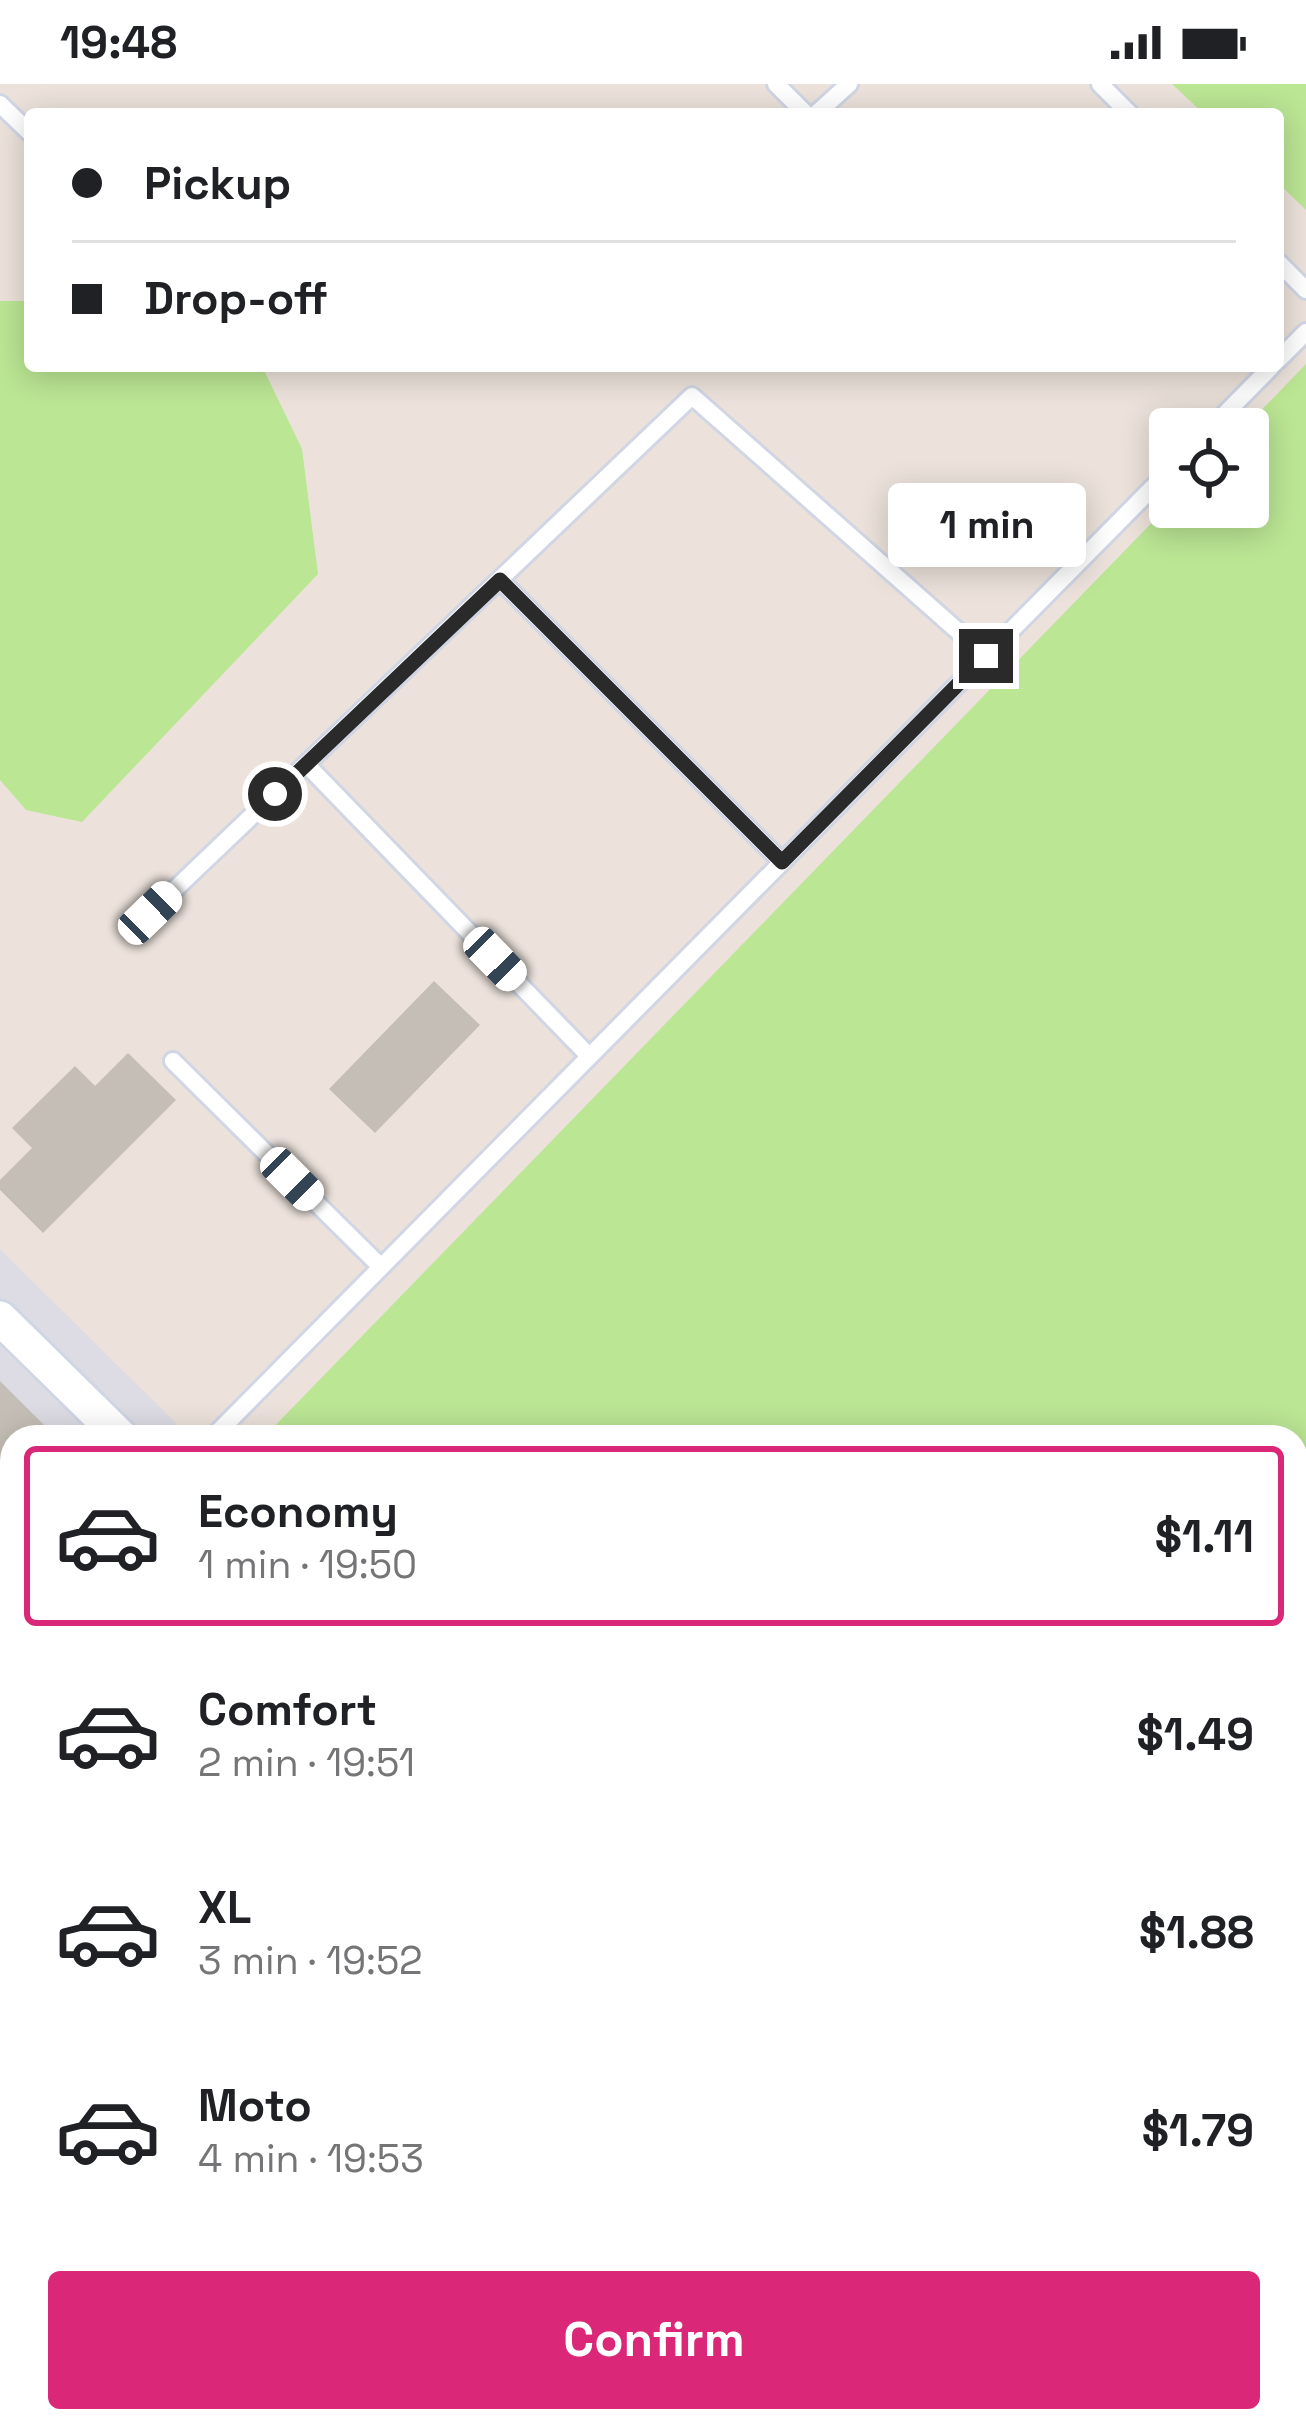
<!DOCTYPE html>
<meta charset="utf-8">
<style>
body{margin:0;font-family:"Space Grotesk",sans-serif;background:#f2f2f2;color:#202124;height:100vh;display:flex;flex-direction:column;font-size:45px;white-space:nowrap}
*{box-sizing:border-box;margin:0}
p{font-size:39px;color:#757577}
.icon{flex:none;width:66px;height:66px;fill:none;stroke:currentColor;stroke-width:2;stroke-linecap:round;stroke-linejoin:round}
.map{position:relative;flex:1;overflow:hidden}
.drawer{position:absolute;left:0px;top:1341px;width:1308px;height:1008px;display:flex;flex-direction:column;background:#fff;border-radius:36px 36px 0 0;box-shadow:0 6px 30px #0003}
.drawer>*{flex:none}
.guide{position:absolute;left:24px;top:24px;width:1260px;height:264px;border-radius:12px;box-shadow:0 6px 30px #0003;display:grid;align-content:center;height:264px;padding:0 48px;background:#fff}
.controls{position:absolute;left:1149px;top:324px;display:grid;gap:24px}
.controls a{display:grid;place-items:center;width:120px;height:120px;border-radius:12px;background:#fff;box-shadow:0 6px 30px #0003;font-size:60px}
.end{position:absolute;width:54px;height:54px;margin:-27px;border:15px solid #2a2a2a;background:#fff;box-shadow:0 0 0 6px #fff}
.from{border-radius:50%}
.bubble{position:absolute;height:84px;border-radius:12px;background:#fff;box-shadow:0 6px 30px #0003;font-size:39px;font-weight:700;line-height:84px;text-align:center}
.car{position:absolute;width:36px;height:72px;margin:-36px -18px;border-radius:15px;box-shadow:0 0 9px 3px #0007;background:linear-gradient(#fff 24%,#345 0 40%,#fff 0 76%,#345 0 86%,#fff 0)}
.guide b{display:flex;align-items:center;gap:42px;height:114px;font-size:45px}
.guide b+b{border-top:3px solid #e0e0e0}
.guide i{width:30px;height:30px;background:#202124}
ul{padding:21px 0 0;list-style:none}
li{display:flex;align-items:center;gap:36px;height:180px;margin:0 24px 18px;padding:0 24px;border:6px solid transparent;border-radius:12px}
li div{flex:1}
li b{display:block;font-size:45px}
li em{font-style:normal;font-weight:700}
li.active{border-color:#db2777}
li>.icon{width:108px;height:108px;stroke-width:1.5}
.primary-button{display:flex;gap:24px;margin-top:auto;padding:24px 48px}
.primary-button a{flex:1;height:138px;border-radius:12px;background:#db2777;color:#fff;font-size:48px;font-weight:700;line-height:138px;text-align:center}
.status{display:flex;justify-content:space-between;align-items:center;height:84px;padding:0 60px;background:#fff;direction:ltr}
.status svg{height:33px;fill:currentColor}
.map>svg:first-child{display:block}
.industrial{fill:#dddce4}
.green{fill:#bbe694}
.building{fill:#c4beb6}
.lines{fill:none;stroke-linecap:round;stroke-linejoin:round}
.service-casing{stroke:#d0d6e3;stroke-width:22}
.minor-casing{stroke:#d0d6e3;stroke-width:39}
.service{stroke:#fff;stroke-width:16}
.minor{stroke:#fff;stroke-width:33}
.route{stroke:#2a2a2a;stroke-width:15}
</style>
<div class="status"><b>19:48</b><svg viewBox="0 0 49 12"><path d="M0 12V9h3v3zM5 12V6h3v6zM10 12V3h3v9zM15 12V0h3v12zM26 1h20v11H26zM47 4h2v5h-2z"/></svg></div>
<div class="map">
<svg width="1306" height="2349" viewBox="0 0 1306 2349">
<rect width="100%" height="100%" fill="#ece2db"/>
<path class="industrial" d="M0,1165L190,1353H12V1616L0,1629Z
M0,1900L12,1912V2337H441L453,2349H0Z"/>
<path class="green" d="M1172,0H1306V126L1278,99V30H1204Z
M0,217H30V282H262L302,365L318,490L82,738L26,726L0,696Z
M1306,280V2349H453L441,2337H1296V1353H264L1170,420L1248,423V345H1243Z
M12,1616V1912L0,1900V1629Z"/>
<path class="building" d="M434,897L480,941L375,1049L329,1005Z
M128,969L176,1016L43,1149L0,1106V1096L32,1064L12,1044L75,982L95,1002Z
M0,1297L44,1341L31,1353H12V1372L0,1384Z
M0,1908L12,1920V2113L0,2125Z
M0,2226L12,2238V2337H76L64,2349H0Z
M215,2337H397L409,2349H202Z"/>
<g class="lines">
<g class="service-casing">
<path id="service" d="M776,0L806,30
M1100,0L1130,30
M0,20L30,49
M816,30L849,0
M1278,178L1306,206
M1278,276L1306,248
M1210,345L1272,282
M500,496L782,778
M306,680L589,972
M150,829L692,312L986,572
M173,977L381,1183
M213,1353L1170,386
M0,1419L10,1409
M0,1493L12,1506"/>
</g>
<g class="minor-casing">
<path id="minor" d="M0,1234L121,1353
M0,1567L12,1555"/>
</g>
<use href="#service" class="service"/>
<use href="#minor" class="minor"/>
</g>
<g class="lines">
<path class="route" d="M275,710L500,496L782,778L986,572"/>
</g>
</svg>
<div class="controls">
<a><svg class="icon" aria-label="locate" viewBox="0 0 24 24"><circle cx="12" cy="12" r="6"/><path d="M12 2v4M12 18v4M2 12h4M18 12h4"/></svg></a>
</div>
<i class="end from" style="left:275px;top:710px"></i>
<i class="end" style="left:986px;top:572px"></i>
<div class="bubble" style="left:888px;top:399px;width:198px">1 min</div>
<i class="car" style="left:150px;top:829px;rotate:46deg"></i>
<i class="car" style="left:495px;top:875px;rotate:136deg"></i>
<i class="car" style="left:292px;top:1095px;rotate:135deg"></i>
<div class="guide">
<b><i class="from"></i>Pickup</b>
<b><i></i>Drop-off</b>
</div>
<section class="drawer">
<ul>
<li class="active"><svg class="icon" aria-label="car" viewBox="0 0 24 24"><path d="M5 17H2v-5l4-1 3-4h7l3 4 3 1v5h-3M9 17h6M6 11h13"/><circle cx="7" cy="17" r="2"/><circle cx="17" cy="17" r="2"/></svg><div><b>Economy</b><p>1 min · 19:50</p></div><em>$1.11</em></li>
<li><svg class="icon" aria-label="car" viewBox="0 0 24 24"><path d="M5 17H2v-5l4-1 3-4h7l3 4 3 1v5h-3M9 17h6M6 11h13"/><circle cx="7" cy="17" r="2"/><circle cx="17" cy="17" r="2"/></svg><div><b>Comfort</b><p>2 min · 19:51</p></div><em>$1.49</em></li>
<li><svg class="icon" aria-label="car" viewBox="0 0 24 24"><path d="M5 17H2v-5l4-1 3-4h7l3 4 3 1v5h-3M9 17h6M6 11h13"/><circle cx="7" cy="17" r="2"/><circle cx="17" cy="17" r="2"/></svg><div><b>XL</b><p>3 min · 19:52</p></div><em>$1.88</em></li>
<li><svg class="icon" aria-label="car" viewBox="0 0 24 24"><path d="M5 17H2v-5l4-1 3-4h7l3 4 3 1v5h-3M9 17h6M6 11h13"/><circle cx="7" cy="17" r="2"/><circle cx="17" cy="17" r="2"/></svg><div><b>Moto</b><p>4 min · 19:53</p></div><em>$1.79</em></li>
</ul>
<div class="primary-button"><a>Confirm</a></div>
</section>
</div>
